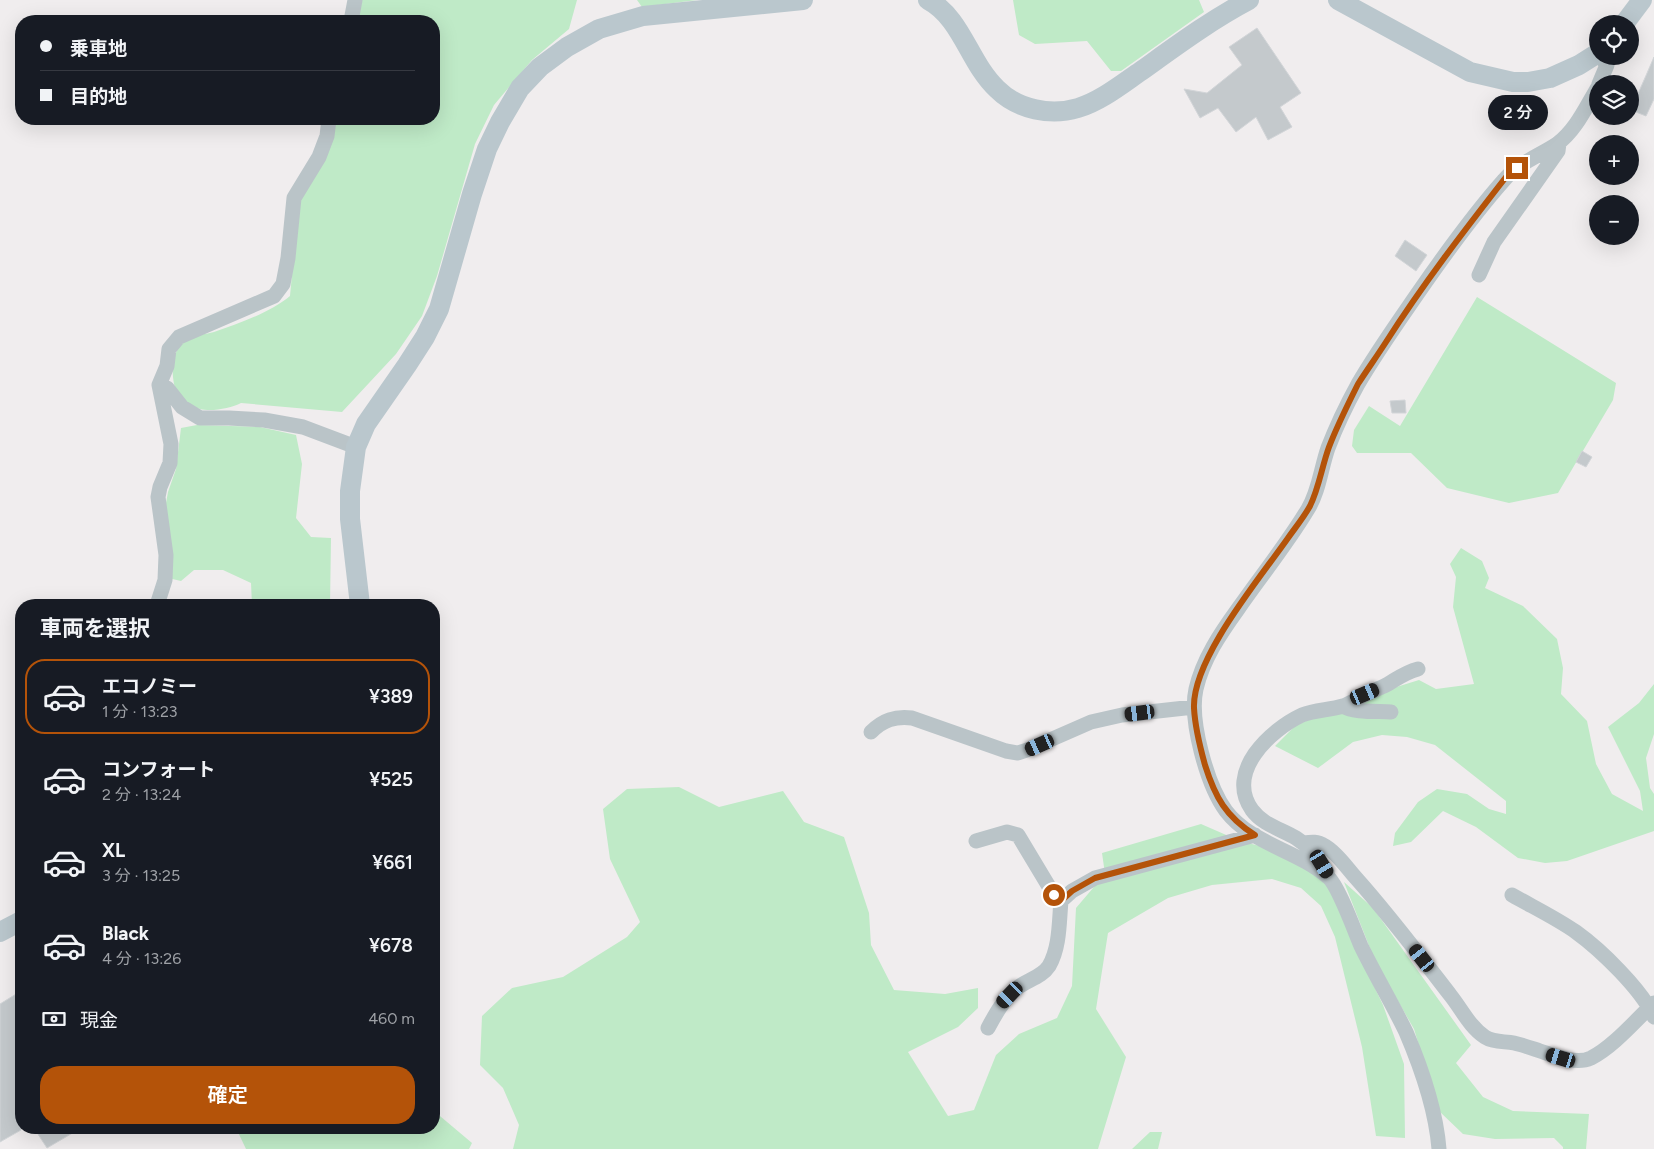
<!DOCTYPE html>
<html lang="ja">
<meta charset="utf-8">
<style>
body{margin:0;font-family:Figtree,"Noto Sans JP",sans-serif;background:#242831;color:#f1f3f6;height:100vh;display:flex;flex-direction:column;font-size:19px;white-space:nowrap}
*{box-sizing:border-box;margin:0}
p{font-size:16px;color:#9ea1a6}
.icon{flex:none;width:28px;height:28px;fill:none;stroke:currentColor;stroke-width:2;stroke-linecap:round;stroke-linejoin:round}
.map{position:relative;flex:1;overflow:hidden}
.sheet{position:absolute;left:15px;top:599px;width:425px;height:535px;display:flex;flex-direction:column;background:#171b24;border-radius:20px;box-shadow:0 5px 20px #0002}
.sheet>*{flex:none}
.banner{position:absolute;left:15px;top:15px;width:425px;height:110px;border-radius:20px;box-shadow:0 5px 20px #0002;display:grid;align-content:center;height:110px;padding:0 25px;background:#171b24}
.tools{position:absolute;left:1589px;top:15px;display:grid;gap:10px}
.tools a{display:grid;place-items:center;width:50px;height:50px;border-radius:50%;background:#171b24;box-shadow:0 5px 20px #0002;font-size:25px}
.end{position:absolute;width:22px;height:22px;margin:-11px;border:6px solid #b45309;background:#fff;box-shadow:0 0 0 2px #fff}
.from{border-radius:50%}
.bubble{position:absolute;height:35px;border-radius:18px;background:#171b24;box-shadow:0 5px 20px #0002;font-size:16px;font-weight:600;line-height:35px;text-align:center}
.car{position:absolute;width:15px;height:30px;margin:-15px -8px;border-radius:6px;box-shadow:0 0 4px 1px #0007;background:linear-gradient(#222 24%,#8ab4d8 0 40%,#222 0 76%,#8ab4d8 0 86%,#222 0)}
.banner b{display:flex;align-items:center;gap:18px;height:48px;font-size:19px}
.banner b+b{border-top:1px solid #363941}
.banner i{width:12px;height:12px;background:#f1f3f6}
ul{padding:0;list-style:none}
li{display:flex;align-items:center;gap:15px;height:75px;margin:0 10px 8px;padding:0 15px;border:2px solid transparent;border-radius:20px}
li div{flex:1}
li b{display:block;font-size:19px}
li em{font-style:normal;font-weight:600}
li.selected{border-color:#b45309}
li>.icon{width:45px;height:45px;stroke-width:1.5}
h2{padding:0 25px;font-size:22px;line-height:60px}
.pay{display:flex;align-items:center;gap:12px;height:55px;padding:0 25px;font-size:19px}
.pay p{margin-inline-start:auto}
.action{display:flex;gap:10px;margin-top:auto;padding:10px 25px}
.action a{flex:1;height:58px;border-radius:20px;background:#b45309;color:#fff;font-size:20px;font-weight:600;line-height:58px;text-align:center}
.map>svg:first-child{display:block}
.green{fill:#bfeac7}
.building{fill:#c4c9cc;stroke:#d2d5d8}
.lines{fill:none;stroke-linecap:round;stroke-linejoin:round}
.street{stroke:#bac4c8;stroke-width:15}
.secondary{stroke:#bac7cd;stroke-width:20}
.route{stroke:#b45309;stroke-width:6}
</style>
<div class="map">
<svg width="1654" height="1149" viewBox="0 0 1654 1149">
<rect width="100%" height="100%" fill="#f0edee"/>
<path class="green" d="M357,0H577L569,29L532,60L494,105L475,144L437,276L422,316L396,354L342,412L241,403C231,408 212,412 200,409C189,406 176,395 174,384C171,368 172,348 188,339C195,335 206,334 214,332C238,324 271,312 290,296L299,199L334,119H434V21H355Z
M637,0H697L642,7Z
M1013,0H1199L1204,12L1121,71H1111L1087,41L1035,44L1019,35Z
M1477,297L1616,383L1613,400L1558,493L1509,503L1447,488L1411,453H1357L1352,446L1354,430L1369,406L1400,426Z
M197,425L260,427L296,435L302,464L296,518L311,537L331,538L330,605H252L251,583L223,570H194L181,581L168,578L164,514L168,492L176,469L181,428Z
M1461,548L1482,561L1489,578L1485,588L1523,606L1557,639L1563,668L1561,694L1587,721L1596,764L1612,794L1643,811L1640,791L1608,727L1639,703L1654,684V734L1646,758L1650,788L1654,794V831L1567,861L1545,863L1518,858L1476,827L1443,811L1411,842L1393,846L1395,833L1418,802L1437,789L1467,794L1489,809L1506,814V801L1435,745L1407,737L1382,735L1353,742L1318,768L1275,746L1295,726L1348,702L1419,680L1436,689L1474,684L1453,607L1456,577L1450,564Z
M679,787L719,807L783,791L804,822L844,837L869,913L871,945L894,990L945,994L978,988V1008L958,1027L908,1052L948,1116L974,1110L996,1055L1019,1034L1057,1018L1072,986L1076,908L1105,874L1102,853L1201,824L1240,841L1280,851L1330,880L1360,957L1383,1005L1404,1064L1405,1138L1376,1136L1362,1047L1335,937L1321,906L1301,888L1272,879L1212,885L1168,898L1108,933L1096,1009L1126,1057L1098,1149H513L519,1125L503,1088L480,1065L482,1016L512,988L563,977L627,937L640,922L610,859L603,809L627,789Z
M1344,882L1373,908L1471,1045L1456,1063L1483,1097L1513,1111L1589,1114L1586,1149H1563V1147L1554,1138L1495,1139L1463,1134L1439,1111L1414,1029L1375,961Z
M434,1111L472,1143L469,1149H246L236,1128H434Z
M1150,1132H1162L1158,1149H1132Z"/>
<path class="building" d="M1257,28L1301,93L1280,107L1292,127L1268,140L1256,117L1236,132L1218,108L1200,118L1184,89L1207,93L1242,65L1229,47Z
M1654,57V99L1646,116L1631,110Z
M1405,240L1427,255L1416,271L1395,256Z
M1405,400L1406,413H1392L1390,401Z
M1582,451L1592,457L1586,467L1576,462Z
M21,991V1130L0,1142V1004Z
M34,1128H81L47,1148Z"/>
<g class="lines">
<path class="street" d="M351,21L355,0
M1599,84L1607,65L1600,56
M1479,275L1494,242L1558,151L1559,143
M159,385L167,388L182,407L200,418H229L264,420L303,427L356,447
M157,605L165,580L166,555L158,497L160,487L170,463L171,444L159,385L167,366L169,349L179,337L274,296L283,284L288,258L294,198L319,157L327,136L329,119
M1343,706C1353,713 1379,711 1391,712
M871,732C883,720 895,716 912,718L1006,751L1018,753L1027,750L1091,722L1122,715L1194,707
M976,841L1007,832L1018,835L1054,895L1061,901
M1303,843C1311,842 1317,841 1325,846C1337,853 1347,868 1356,878C1390,916 1420,956 1451,996C1462,1010 1470,1027 1485,1037C1494,1043 1505,1041 1514,1043C1523,1045 1531,1048 1540,1051C1555,1056 1576,1065 1591,1058C1613,1047 1636,1020 1654,1003
M1327,872C1320,860 1309,846 1296,838C1281,829 1263,825 1252,810C1225,772 1270,730 1302,715C1315,710 1330,710 1343,706C1349,704 1355,700 1360,697C1369,692 1379,689 1388,684C1398,678 1406,672 1418,669
M1512,895C1533,907 1556,918 1576,932C1601,950 1642,990 1654,1017
M988,1028C996,1013 1004,999 1017,988C1027,980 1042,977 1049,966C1060,947 1059,922 1061,901L1072,891L1095,878L1255,835
M1439,1149C1436,1111 1421,1067 1406,1032C1392,1003 1375,975 1361,946C1355,932 1338,885 1328,877C1297,850 1251,844 1226,811C1207,785 1189,720 1196,689C1203,659 1220,634 1238,609C1261,576 1287,544 1308,509C1319,491 1321,468 1328,448C1336,427 1347,404 1358,384C1376,353 1398,322 1418,293C1445,254 1473,215 1504,180C1518,163 1539,156 1557,144C1576,130 1586,107 1598,87"/>
<path class="secondary" d="M928,0C962,18 969,63 997,89C1018,110 1051,116 1078,108C1101,101 1122,84 1141,71C1176,46 1211,20 1249,0
M1338,0L1470,72L1513,82H1528L1550,78L1579,65L1598,53
M1624,24L1642,0
M360,605L350,519V491L356,447L366,424L407,365L425,337L439,309L472,194L487,149L500,122L520,88L540,67L567,47L599,29L643,16L803,0
M0,932L21,921"/>
</g>
<g class="lines">
<path class="route" d="M1054,895L1061,901L1072,891L1095,878L1255,835C1226,817 1215,797 1205,765C1200,747 1195,727 1194,708C1192,659 1260,578 1288,538C1295,528 1304,517 1310,506C1319,488 1322,466 1329,447C1337,426 1348,404 1358,384C1367,370 1377,356 1386,342C1423,284 1464,231 1506,177L1517,168"/>
</g>
</svg>
<div class="tools">
<a><svg class="icon" aria-label="locate" viewBox="0 0 24 24"><circle cx="12" cy="12" r="6"/><path d="M12 2v4M12 18v4M2 12h4M18 12h4"/></svg></a>
<a><svg class="icon" aria-label="layers" viewBox="0 0 24 24"><path d="M12 4l9 5-9 5-9-5zM3 14l9 5 9-5"/></svg></a>
<a>+</a>
<a>−</a>
</div>
<i class="end from" style="left:1054px;top:895px"></i>
<i class="end" style="left:1517px;top:168px"></i>
<div class="bubble" style="left:1488px;top:95px;width:60px">2 分</div>
<i class="car" style="left:1365px;top:694px;rotate:67deg"></i>
<i class="car" style="left:1140px;top:713px;rotate:263deg"></i>
<i class="car" style="left:1040px;top:745px;rotate:246deg"></i>
<i class="car" style="left:1322px;top:864px;rotate:149deg"></i>
<i class="car" style="left:1422px;top:958px;rotate:322deg"></i>
<i class="car" style="left:1010px;top:995px;rotate:224deg"></i>
<i class="car" style="left:1561px;top:1058px;rotate:287deg"></i>
<div class="banner">
<b><i class="from"></i>乗車地</b>
<b><i></i>目的地</b>
</div>
<section class="sheet">
<h2>車両を選択</h2>
<ul>
<li class="selected"><svg class="icon" aria-label="car" viewBox="0 0 24 24"><path d="M5 17H2v-5l4-1 3-4h7l3 4 3 1v5h-3M9 17h6M6 11h13"/><circle cx="7" cy="17" r="2"/><circle cx="17" cy="17" r="2"/></svg><div><b>エコノミー</b><p>1 分 · 13:23</p></div><em>¥389</em></li>
<li><svg class="icon" aria-label="car" viewBox="0 0 24 24"><path d="M5 17H2v-5l4-1 3-4h7l3 4 3 1v5h-3M9 17h6M6 11h13"/><circle cx="7" cy="17" r="2"/><circle cx="17" cy="17" r="2"/></svg><div><b>コンフォート</b><p>2 分 · 13:24</p></div><em>¥525</em></li>
<li><svg class="icon" aria-label="car" viewBox="0 0 24 24"><path d="M5 17H2v-5l4-1 3-4h7l3 4 3 1v5h-3M9 17h6M6 11h13"/><circle cx="7" cy="17" r="2"/><circle cx="17" cy="17" r="2"/></svg><div><b>XL</b><p>3 分 · 13:25</p></div><em>¥661</em></li>
<li><svg class="icon" aria-label="car" viewBox="0 0 24 24"><path d="M5 17H2v-5l4-1 3-4h7l3 4 3 1v5h-3M9 17h6M6 11h13"/><circle cx="7" cy="17" r="2"/><circle cx="17" cy="17" r="2"/></svg><div><b>Black</b><p>4 分 · 13:26</p></div><em>¥678</em></li>
</ul>
<div class="pay"><svg class="icon" aria-label="cash" viewBox="0 0 24 24"><path d="M3 7h18v10H3z"/><circle cx="12" cy="12" r="2"/></svg>現金<p>460 m</p></div>
<div class="action"><a>確定</a></div>
</section>
</div>
